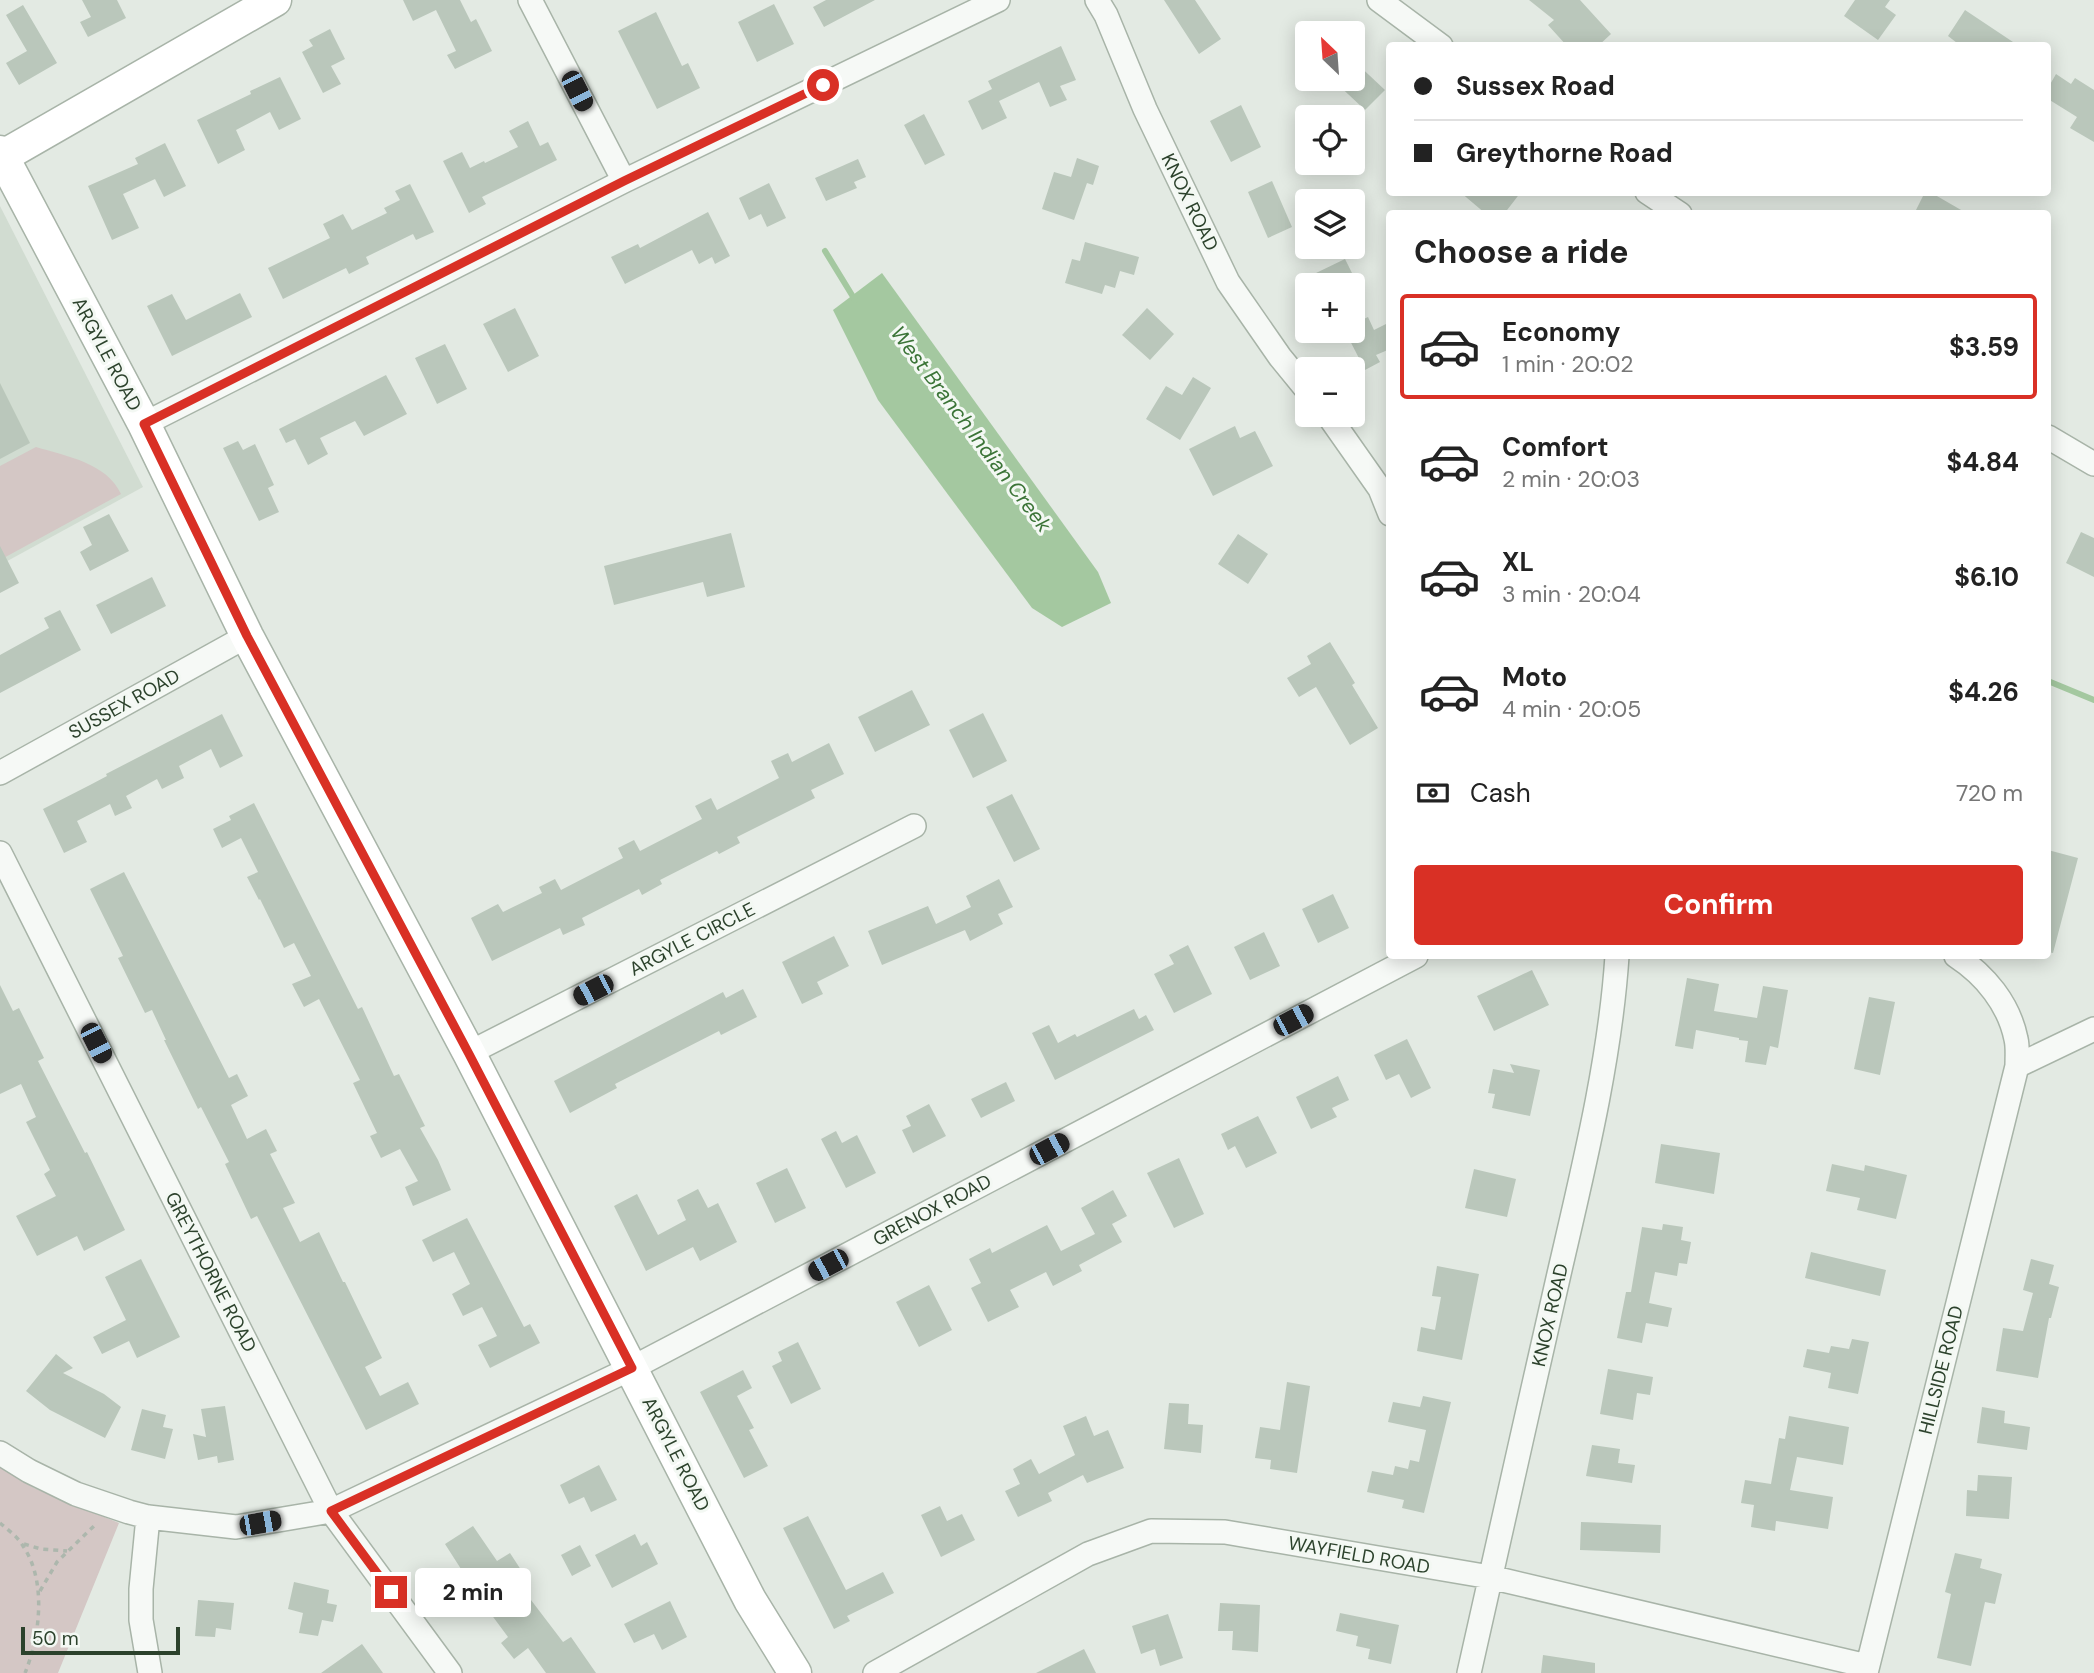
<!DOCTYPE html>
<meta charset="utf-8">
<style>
body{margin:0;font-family:"DM Sans",sans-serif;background:#f2f2f2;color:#222;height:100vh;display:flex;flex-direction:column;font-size:26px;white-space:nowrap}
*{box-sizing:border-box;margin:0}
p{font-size:23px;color:#767676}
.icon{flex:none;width:38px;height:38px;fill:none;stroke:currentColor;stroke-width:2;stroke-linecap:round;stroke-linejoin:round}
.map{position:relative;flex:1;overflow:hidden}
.details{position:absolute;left:1386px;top:210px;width:665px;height:749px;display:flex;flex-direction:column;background:#fff;border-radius:7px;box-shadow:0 4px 18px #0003}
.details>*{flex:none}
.hud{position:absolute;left:1386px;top:42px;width:665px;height:154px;border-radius:7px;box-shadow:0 4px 18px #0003;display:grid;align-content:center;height:154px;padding:0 28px;background:#fff}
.needle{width:46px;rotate:335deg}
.buttons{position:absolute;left:1295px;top:21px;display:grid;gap:14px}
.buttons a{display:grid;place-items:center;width:70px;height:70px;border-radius:7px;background:#fff;box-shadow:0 4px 18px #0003;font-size:35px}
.scale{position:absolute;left:21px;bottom:18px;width:159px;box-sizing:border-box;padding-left:7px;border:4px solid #2c422c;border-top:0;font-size:19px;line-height:24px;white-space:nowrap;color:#2c422c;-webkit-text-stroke:5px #f3f8f3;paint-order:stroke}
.end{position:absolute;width:32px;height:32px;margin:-16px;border:9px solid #d93025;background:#fff;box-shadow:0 0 0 4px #fff}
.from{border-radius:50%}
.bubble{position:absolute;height:49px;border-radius:7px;background:#fff;box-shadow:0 4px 18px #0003;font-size:23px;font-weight:700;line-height:49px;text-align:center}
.car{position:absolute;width:21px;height:42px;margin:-21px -10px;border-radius:9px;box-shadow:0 0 5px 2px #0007;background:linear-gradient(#222 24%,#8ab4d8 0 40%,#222 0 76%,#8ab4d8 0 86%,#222 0)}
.hud b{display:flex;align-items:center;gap:24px;height:66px;font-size:26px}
.hud b+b{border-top:2px solid #e0e0e0}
.hud i{width:18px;height:18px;background:#222}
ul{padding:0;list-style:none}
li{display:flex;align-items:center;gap:21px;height:105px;margin:0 14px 10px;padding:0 14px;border:4px solid transparent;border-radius:7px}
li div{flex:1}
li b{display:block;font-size:26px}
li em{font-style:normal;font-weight:700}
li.current{border-color:#d93025}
li>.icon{width:63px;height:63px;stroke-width:1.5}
h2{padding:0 28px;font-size:32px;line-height:84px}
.pay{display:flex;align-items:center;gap:18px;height:77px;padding:0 28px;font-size:26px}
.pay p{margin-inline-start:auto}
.primary-button{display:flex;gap:14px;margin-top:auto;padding:14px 28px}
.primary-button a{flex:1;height:80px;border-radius:7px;background:#d93025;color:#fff;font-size:28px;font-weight:700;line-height:80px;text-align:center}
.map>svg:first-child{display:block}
.built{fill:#d1dcd1}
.green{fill:#d4c7c5}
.water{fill:#a4c8a0}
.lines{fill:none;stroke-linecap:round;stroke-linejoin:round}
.stream{stroke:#a4c8a0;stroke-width:6}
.building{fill:#bac7bb}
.street-casing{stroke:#a8b4a8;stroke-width:26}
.secondary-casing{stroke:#a8b4a8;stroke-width:35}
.path{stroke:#adb7ad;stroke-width:3.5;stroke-dasharray:5 5;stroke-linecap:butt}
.street{stroke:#f6f9f6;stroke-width:23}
.secondary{stroke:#fff;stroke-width:32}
.route{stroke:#d93025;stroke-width:9}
.labels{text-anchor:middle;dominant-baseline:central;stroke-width:6;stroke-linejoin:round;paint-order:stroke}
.street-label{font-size:19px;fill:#2c422c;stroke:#f3f8f3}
.water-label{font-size:21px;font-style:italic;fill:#3b7437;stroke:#f3f8f3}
</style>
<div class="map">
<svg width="2094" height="1673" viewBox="0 0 2094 1673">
<rect width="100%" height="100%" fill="#e3eae3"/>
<path class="built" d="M0,206L143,487L0,565Z"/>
<path class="green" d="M36,447C66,456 107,463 121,494L0,560V466Z
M0,1467L34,1488L119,1523L58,1673H0Z"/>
<path class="water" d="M882,273L1098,572L1111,603L1062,627L1032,608L878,400L833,310Z"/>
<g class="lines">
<path class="stream" d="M825,251L855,300
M2048,681L2094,700"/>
</g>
<path class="building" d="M82,0H117L126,18L88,37L80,22L91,17Z
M403,0H460L471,22L476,19L492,51L455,69L447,55L456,51L436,10L413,21Z
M826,0H875L824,27L813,7Z
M1164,0H1195L1221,39L1199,54Z
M1529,0H1580L1611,34L1598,46H1567L1548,25L1554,20Z
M1855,0H1890L1885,7L1896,15L1878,40L1844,16Z
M774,4L794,44L757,62L738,22Z
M23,5L57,63L19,85L6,63L27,51L6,15Z
M1965,10L2019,46H1961L1948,36Z
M656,12L682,66L688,63L700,88L657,109L618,31Z
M330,29L345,59L331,66L341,84L323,93L302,52L313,46L309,40Z
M1061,46L1076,80L1060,86L1067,100L1050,107L1039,82L999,101L1007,118L982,130L968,101L992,89L988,81Z
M1353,60L1385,90L1365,110L1332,79H1353Z
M2056,74L2071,84L2075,78L2094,90V142L2070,128L2077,117L2048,99V88Z
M280,77L301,119L279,130L270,112L236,130L245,150L218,164L197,120L251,94L250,91Z
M1241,105L1261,147L1231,162L1210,121Z
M924,114L945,155L925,165L904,125Z
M528,121L540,146L548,142L557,160L482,197L486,204L469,213L443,161L462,152L470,168L484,161L485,163L518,147L509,131Z
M165,143L186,186L164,197L155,179L123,194L139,228L112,240L88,186L138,164L135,158Z
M1077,158L1099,166L1093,185L1087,183L1074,220L1042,209L1054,172L1071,177Z
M858,159L866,177L854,182L857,188L826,201L815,178Z
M1272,181L1292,227L1268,238L1248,192Z
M769,183L786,218L767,227L761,214L749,220L739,198Z
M410,184L434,232L416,240L413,234L366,257L369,264L349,274L346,268L283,299L268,268L330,238L323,224L343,214L352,230L387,213L384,208L400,200L395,191Z
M1460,192H1521L1504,214H1486Z
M1925,192H1930L1968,214H1914Z
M708,212L730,256L715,264L712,257L699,264L692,250L625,284L611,257L638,244L640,248Z
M1085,242L1139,257L1134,275L1120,271L1115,288L1105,285L1102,294L1065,283L1072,259L1080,261Z
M1345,259L1355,279L1342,285H1322L1316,273Z
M240,293L252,317L172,356L147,306L172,294L186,320Z
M515,308L539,356L508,372L483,324Z
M1147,308L1174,334L1150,360L1122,335Z
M1368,317L1374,330L1390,322V349L1376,355L1380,362L1365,370L1345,331H1353V324Z
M445,344L467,389L437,404L415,358Z
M386,375L407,414L364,436L355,421L320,438L328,454L308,465L295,439L286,443L279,429Z
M1193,377L1211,388L1180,440L1146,419L1166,386L1182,395Z
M0,383L30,443L0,459Z
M1235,426L1240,438L1255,431L1273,466L1213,496L1189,449Z
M238,441L243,450L255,444L274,485L268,488L279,512L259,521L223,448Z
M109,514L129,551L90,571L80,552L92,545L83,527Z
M2081,532L2094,538V577L2066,563Z
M731,533L745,587L707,597L703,582L614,605L604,566Z
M1238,534L1268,554L1248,584L1218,564Z
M0,546L19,583L0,593Z
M152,577L166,606L111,634L96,605Z
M60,610L81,650L0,693V655L49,628L44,618Z
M1330,642L1355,683L1352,685L1378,728L1350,745L1316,687L1299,697L1287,678L1311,664L1307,656Z
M912,690L930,725L875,752L858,717Z
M983,713L1007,761L973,778L949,730Z
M222,714L243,756L220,768L211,749L179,766L184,778L162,789L157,779L126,796L132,808L115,816L110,804L77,821L87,842L64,853L43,809L90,785L107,776L106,774Z
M829,743L844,774L811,790L815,798L737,837L740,843L719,854L717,851L660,880L662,884L642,895L639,889L582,918L585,925L563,935L560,928L492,961L471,918L498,904L503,912L542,893L539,887L555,879L561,890L623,858L618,848L634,840L640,851L702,819L695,806L711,798L717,810L779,778L771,761L788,753L792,762Z
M1012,794L1040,849L1014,862L986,807Z
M254,803L358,1009L362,1007L394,1076L399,1074L425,1126L420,1128L438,1160L451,1190L413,1206L405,1187L418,1181L400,1149L381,1158L370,1136L377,1133L353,1083L360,1080L319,999L304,1007L292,984L311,976L294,943L284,948L260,899L259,900L247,877L258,872L241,838L222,848L213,829L231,820L229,816Z
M2048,850L2078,858L2053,953L2048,952Z
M124,872L229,1078L237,1074L248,1096L231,1105L247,1139L266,1129L277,1151L270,1154L295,1203L283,1208L300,1242L319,1232L343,1282H345L359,1311L382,1358L365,1367L380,1396L408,1382L419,1404L366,1430L257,1216L251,1219L225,1164L229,1162L201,1107L198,1109L164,1040H166L152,1010L145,1013L118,958L123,956L90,889Z
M999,879L1013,907L998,914L1003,924L970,941L965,930L882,965L868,931L928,906L936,924L971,907L966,896Z
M1333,894L1349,928L1318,943L1302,909Z
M1264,932L1280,966L1250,980L1234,947Z
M834,936L849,966L817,982L823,994L802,1004L782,962Z
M1188,945L1212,994L1174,1013L1154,974L1174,964L1169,955Z
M1532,970L1549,1005L1494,1031L1477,996Z
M1687,978L1719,984L1714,1011L1757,1018L1763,986L1788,990L1778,1048L1770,1046L1766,1065L1745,1062L1748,1041L1739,1040V1038L1696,1030L1693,1049L1675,1046Z
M0,985L13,1011L19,1008L44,1058L38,1061L85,1153L87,1152L125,1230L84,1251L77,1236L37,1256L16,1216L56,1196L44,1174L50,1170L26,1122L36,1117L21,1084L0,1094Z
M743,989L757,1017L721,1035L719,1031L615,1084L617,1088L570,1113L554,1081L723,992L726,998Z
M1869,997L1895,1002L1880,1075L1854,1069Z
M1134,1009L1139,1019L1146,1015L1154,1030L1055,1080L1032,1033L1049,1025L1058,1043L1075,1034L1077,1037Z
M1407,1039L1431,1088L1411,1098L1399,1074L1386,1080L1374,1055Z
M1510,1064L1540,1070L1530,1116L1492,1108L1495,1094L1488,1093L1493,1069L1514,1073Z
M1338,1076L1349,1100L1332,1108L1337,1117L1311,1129L1296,1097Z
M1006,1082L1015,1101L981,1118L971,1099Z
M929,1104L946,1136L913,1153L902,1130L911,1126L906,1116Z
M1258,1116L1277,1153L1246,1168L1235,1146L1228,1150L1221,1134Z
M836,1131L842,1143L857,1135L876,1173L846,1188L821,1139Z
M1661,1144L1720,1153L1714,1194L1655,1183Z
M1179,1158L1204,1214L1174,1228L1147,1173Z
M1832,1164L1864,1171L1865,1165L1907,1175L1896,1219L1857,1210L1860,1198L1826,1191Z
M787,1168L806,1208L775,1223L756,1183Z
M1474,1169L1516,1179L1507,1217L1465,1208Z
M698,1189L708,1208L718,1203L737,1242L700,1261L693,1247L646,1271L614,1206L637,1194L658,1235L686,1220L677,1200Z
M1113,1190L1127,1216L1112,1224L1122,1242L1079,1265L1082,1271L1053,1286L1046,1272L1010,1290L1019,1307L988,1322L971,1288L981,1283L969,1259L990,1248L992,1253L1047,1225L1061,1251L1095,1234L1081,1208Z
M467,1218L524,1327L530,1324L540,1343L490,1368L478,1345L497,1336L482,1307L463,1316L452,1294L470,1284L454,1252L433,1262L422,1240Z
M1663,1224L1683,1227L1681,1240L1691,1242L1687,1264L1679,1263L1677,1276L1655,1272L1649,1303L1672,1308L1668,1327L1646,1323L1642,1343L1617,1338L1626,1292H1631L1642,1227L1662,1230Z
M1811,1252L1886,1270L1880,1296L1805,1278Z
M141,1259L180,1337L137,1358L129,1341L102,1354L93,1337L126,1320L105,1277Z
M2031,1259L2054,1265L2049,1284L2059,1287L2051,1318H2049L2038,1378L1996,1371L2003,1328L2023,1331L2033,1293L2023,1290Z
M1437,1266L1479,1274L1462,1360L1417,1351L1421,1327L1435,1330L1441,1297L1432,1296Z
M929,1285L952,1330L919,1347L896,1302Z
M1852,1339L1869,1342L1858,1394L1828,1388L1831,1373L1803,1367L1807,1349L1829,1353L1831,1346L1849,1349Z
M798,1342L821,1389L791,1404L772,1366L782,1361L778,1352Z
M56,1354L73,1368L63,1373L104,1394L121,1407L105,1438L50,1410L26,1391Z
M1608,1369L1653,1377L1650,1395L1637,1393L1633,1420L1600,1414Z
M743,1370L752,1388L737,1396L754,1428L749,1430L768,1466L744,1478L700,1392Z
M1287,1382L1310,1386L1297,1473L1270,1469L1271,1460L1255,1458L1260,1427L1280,1430Z
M1423,1396L1451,1402L1424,1513L1402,1508L1404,1500L1367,1492L1372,1471L1393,1475L1395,1466L1408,1469L1410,1460L1419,1462L1426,1430L1388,1422L1393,1402L1420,1407Z
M1169,1403L1189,1404L1188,1424L1203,1425L1201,1453L1164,1449Z
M225,1406L234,1460L218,1463L217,1456L198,1460L193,1434L206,1437L201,1409Z
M1982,1407L2005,1411L2004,1423L2030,1427L2027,1450L1977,1443Z
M142,1409L166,1415L163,1427L173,1429L165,1459L131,1450Z
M1086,1416L1094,1436L1108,1430L1124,1468L1087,1483L1083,1475L1048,1493L1052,1501L1018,1517L1005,1491L1020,1484L1013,1469L1031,1459L1039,1474L1075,1455L1063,1426Z
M1789,1416L1849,1427L1843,1465L1797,1457L1790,1490L1833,1497L1828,1529L1776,1521L1775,1531L1751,1527L1754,1505L1741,1503L1745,1480L1771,1484L1779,1438L1785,1439Z
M1592,1445L1620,1449L1618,1463L1635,1465L1632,1483L1586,1476Z
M599,1465L617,1500L591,1512L584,1497L569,1504L560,1485Z
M1978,1475L2012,1477L2009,1519L1966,1516L1967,1490L1977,1491Z
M940,1506L947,1521L962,1514L975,1540L941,1557L921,1515Z
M808,1516L846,1590L883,1572L894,1593L847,1616L850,1621L834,1629L783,1528Z
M1581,1522L1661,1525L1660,1553L1580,1550Z
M473,1526L497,1561L510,1553L523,1573L515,1579L563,1642L571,1637L596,1673H546L528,1648L514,1659L501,1643L508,1637L485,1606L477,1611L453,1574L461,1569L445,1544Z
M635,1534L641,1546L647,1542L658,1564L612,1588L595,1555Z
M580,1545L591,1566L572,1576L561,1555Z
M1955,1553L1982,1559L1980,1568L2002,1574L1995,1604L1985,1602L1971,1666L1937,1658L1951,1594L1945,1592Z
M294,1582L329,1590L327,1603L337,1605L333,1622L322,1620L318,1636L299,1633L303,1613L288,1609Z
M198,1600L234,1603L231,1630L216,1628L215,1637L195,1636Z
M670,1601L687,1637L662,1650L654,1634L634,1643L624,1624Z
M1220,1603L1260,1605L1258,1652L1232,1650L1233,1631H1218Z
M1340,1613L1399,1625L1391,1664L1368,1659L1370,1649L1356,1646L1358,1636L1336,1631Z
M1168,1614L1183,1658L1160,1666L1155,1649L1141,1654L1132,1626Z
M362,1644L383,1673H321Z
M1084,1649L1096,1673H1036Z
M1543,1655L1595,1663V1673H1541Z"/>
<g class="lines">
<g class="street-casing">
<path id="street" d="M530,0L624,181
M1097,0L1106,15L1145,109L1228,282L1280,357L1307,390
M1379,0L1441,46
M1647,192L1680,214
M1328,415L1380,489L1390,514
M144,424L624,181L998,0
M2048,437L2094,464
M0,773L247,636
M0,853L331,1511L450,1673
M1956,956C1985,975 2009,1004 2016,1039C2018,1047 2017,1057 2017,1066L2094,1029
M469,1053L914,826
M0,1453L29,1471L76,1494L129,1512L148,1517L236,1527L331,1511L632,1368L1416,956
M148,1517L141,1589V1620L150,1673
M875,1673L1088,1554L1151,1531L1225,1532L1490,1577L1867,1666
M1469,1673C1498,1540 1529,1407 1559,1274C1583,1170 1610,1062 1617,956
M1866,1673L2017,1066"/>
</g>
<g class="secondary-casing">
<path id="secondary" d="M0,152L144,424L247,636L469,1053L750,1600L795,1673
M0,158L275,0"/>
</g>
<path class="path" d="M0,1523C8,1530 18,1537 23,1546C47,1581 40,1636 25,1673
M24,1544L41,1549L67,1551
M40,1591L57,1562L97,1523"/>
<use href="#street" class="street"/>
<use href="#secondary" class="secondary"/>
</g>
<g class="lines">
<path class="route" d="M391,1592L331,1511L632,1368L469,1054L247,636L144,424L624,181L823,85"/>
</g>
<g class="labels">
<g class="street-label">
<text transform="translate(1190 202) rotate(64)">KNOX ROAD</text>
<text transform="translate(107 354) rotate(62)">ARGYLE ROAD</text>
<text transform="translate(124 704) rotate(-29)">SUSSEX ROAD</text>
<text transform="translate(692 939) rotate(-27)">ARGYLE CIRCLE</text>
<text transform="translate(932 1210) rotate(-28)">GRENOX ROAD</text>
<text transform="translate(211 1272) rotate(63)">GREYTHORNE ROAD</text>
<text transform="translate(1550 1315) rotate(-77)">KNOX ROAD</text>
<text transform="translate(1941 1370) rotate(-76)">HILLSIDE ROAD</text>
<text transform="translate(676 1454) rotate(63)">ARGYLE ROAD</text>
<text transform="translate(1359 1555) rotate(10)">WAYFIELD ROAD</text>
</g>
<g class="water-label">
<text transform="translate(971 429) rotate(53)">West Branch Indian Creek</text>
</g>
</g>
</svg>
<div class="buttons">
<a><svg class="needle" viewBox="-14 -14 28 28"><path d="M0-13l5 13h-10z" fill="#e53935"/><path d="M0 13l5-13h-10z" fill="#767676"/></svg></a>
<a><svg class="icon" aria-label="locate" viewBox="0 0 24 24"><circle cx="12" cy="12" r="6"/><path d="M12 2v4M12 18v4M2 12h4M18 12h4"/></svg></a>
<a><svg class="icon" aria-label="layers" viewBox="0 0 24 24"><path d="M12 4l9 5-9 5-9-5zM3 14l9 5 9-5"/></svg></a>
<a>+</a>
<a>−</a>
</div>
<div class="scale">50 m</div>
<i class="end from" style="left:823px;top:85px"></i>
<i class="end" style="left:391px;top:1592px"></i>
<div class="bubble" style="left:415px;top:1568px;width:116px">2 min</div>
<i class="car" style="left:577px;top:91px;rotate:153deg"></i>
<i class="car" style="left:593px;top:990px;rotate:243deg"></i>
<i class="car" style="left:1293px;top:1020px;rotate:62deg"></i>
<i class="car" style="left:96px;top:1043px;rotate:153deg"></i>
<i class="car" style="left:1049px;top:1149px;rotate:62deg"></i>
<i class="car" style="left:828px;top:1265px;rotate:242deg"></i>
<i class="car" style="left:260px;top:1523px;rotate:80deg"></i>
<div class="hud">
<b><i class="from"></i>Sussex Road</b>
<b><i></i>Greythorne Road</b>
</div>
<section class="details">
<h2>Choose a ride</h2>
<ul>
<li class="current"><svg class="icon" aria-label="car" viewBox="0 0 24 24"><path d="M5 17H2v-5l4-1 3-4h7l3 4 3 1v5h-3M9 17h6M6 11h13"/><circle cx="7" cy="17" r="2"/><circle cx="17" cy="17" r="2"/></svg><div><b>Economy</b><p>1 min · 20:02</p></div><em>$3.59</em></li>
<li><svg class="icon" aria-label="car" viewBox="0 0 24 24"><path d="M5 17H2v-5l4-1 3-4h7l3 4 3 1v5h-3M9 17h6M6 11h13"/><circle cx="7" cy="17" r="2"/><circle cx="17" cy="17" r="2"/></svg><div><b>Comfort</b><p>2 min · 20:03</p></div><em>$4.84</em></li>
<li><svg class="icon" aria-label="car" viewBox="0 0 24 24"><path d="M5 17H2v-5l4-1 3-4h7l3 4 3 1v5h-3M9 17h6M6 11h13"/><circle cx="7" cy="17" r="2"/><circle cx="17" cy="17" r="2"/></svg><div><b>XL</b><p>3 min · 20:04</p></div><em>$6.10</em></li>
<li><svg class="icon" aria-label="car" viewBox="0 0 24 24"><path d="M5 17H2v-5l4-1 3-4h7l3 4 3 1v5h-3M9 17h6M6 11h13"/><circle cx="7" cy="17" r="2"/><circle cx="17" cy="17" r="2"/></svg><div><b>Moto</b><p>4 min · 20:05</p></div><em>$4.26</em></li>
</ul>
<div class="pay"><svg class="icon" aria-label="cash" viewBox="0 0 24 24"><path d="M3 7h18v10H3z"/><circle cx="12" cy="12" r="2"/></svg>Cash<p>720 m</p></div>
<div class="primary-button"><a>Confirm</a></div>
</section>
</div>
